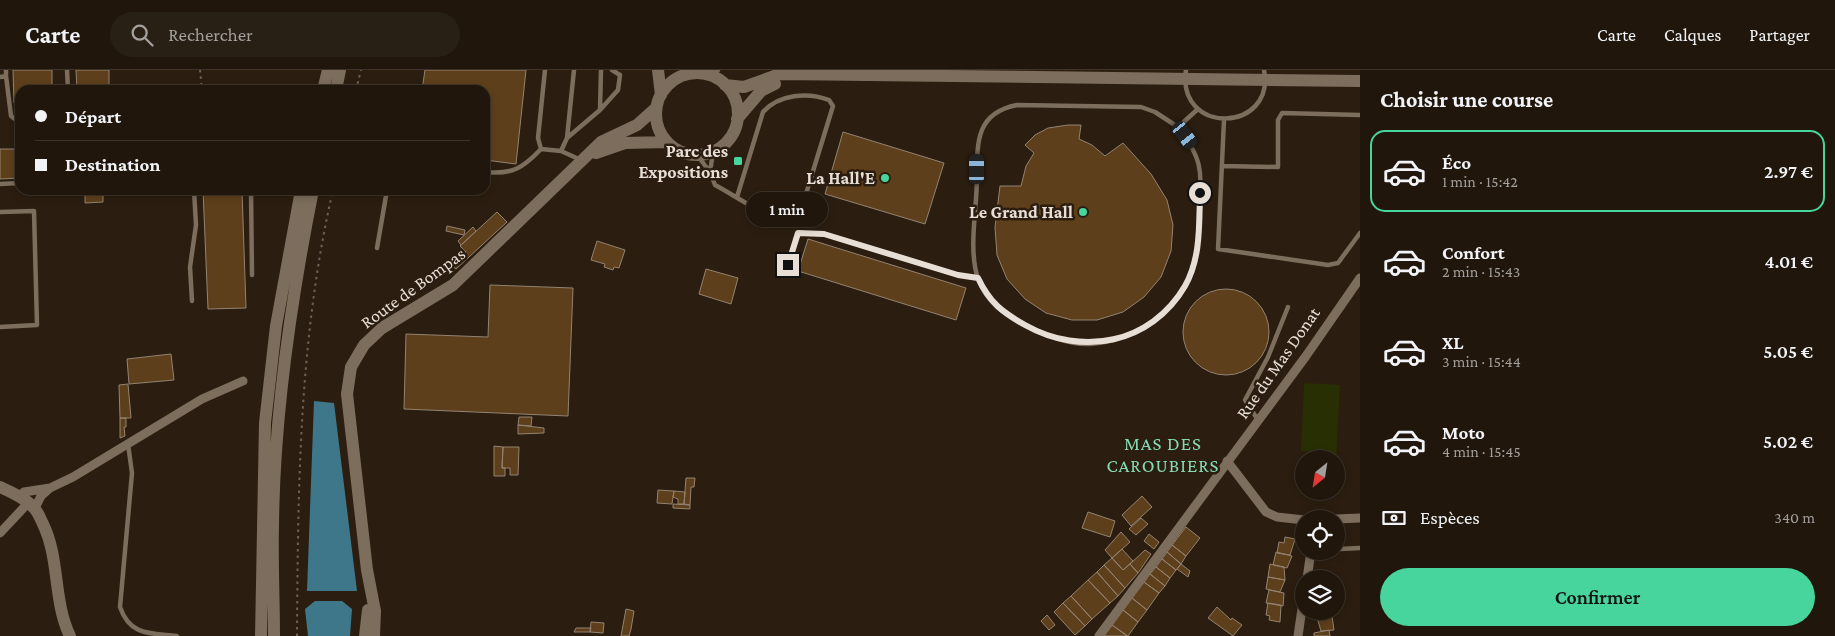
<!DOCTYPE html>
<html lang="fr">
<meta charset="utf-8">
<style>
body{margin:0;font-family:"Crimson Pro",serif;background:#281f15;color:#f1f3f6;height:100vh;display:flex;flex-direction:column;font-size:19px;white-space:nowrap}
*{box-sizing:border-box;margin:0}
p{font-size:16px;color:#a29f9d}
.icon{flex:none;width:28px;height:28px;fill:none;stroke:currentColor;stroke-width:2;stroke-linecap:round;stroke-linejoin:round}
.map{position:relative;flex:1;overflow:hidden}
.details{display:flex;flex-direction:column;background:#20160c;width:475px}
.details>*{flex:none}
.hud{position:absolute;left:15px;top:15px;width:475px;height:110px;border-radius:15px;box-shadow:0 2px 8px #0003,0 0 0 1px #3d352d;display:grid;align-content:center;height:110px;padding:0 20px;background:#20160c}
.needle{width:32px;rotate:210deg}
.buttons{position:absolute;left:1295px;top:380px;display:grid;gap:10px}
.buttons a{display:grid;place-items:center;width:50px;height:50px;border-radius:50%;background:#20160c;box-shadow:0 2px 8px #0003,0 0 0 1px #3d352d;font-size:25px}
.end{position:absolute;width:22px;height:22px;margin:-11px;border:6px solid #e7ded5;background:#111;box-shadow:0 0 0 2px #111}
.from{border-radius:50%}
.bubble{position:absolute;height:35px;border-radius:18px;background:#20160c;box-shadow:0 2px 8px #0003,0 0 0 1px #3d352d;font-size:16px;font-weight:600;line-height:35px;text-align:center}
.car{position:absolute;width:15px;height:30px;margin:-15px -8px;border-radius:6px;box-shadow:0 0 4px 1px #0007;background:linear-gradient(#222 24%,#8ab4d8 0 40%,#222 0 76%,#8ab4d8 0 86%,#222 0)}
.hud b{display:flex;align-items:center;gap:18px;height:48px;font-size:19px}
.hud b+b{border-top:1px solid #3d352d}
.hud i{width:12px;height:12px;background:#f1f3f6}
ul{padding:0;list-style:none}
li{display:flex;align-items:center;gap:15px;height:82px;margin:0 10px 8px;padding:0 10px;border:2px solid transparent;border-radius:15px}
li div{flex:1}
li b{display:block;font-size:19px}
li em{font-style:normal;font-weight:600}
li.active{border-color:#48d49d}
li>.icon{width:45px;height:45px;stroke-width:1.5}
h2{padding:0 20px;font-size:22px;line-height:60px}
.pay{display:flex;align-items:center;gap:12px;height:55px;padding:0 20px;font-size:19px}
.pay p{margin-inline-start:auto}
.action{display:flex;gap:10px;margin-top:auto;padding:10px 20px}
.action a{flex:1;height:58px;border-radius:30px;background:#48d49d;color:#111;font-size:20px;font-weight:600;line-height:58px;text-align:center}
header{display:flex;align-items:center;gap:30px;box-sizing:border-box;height:70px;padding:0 25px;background:#20160c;border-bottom:1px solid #3d352d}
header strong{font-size:24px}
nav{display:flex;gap:28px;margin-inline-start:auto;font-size:18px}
.search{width:350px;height:45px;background:#281f15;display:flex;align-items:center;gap:12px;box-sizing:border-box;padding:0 18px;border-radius:28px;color:#a29f9d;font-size:19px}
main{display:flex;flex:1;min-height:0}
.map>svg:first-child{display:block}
.green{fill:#282f03}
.water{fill:#3e7789}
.building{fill:#5e3f1b;stroke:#938372}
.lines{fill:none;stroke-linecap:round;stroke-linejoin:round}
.path{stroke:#6d6255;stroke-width:2;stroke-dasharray:2.5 4;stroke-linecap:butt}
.lane{stroke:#7c6d5c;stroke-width:4.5}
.street{stroke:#7c6d5c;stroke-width:9}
.secondary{stroke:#7c6d5c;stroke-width:12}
.route{stroke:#e7ded5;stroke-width:6}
.poi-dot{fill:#48d49d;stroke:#2b1e10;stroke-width:2}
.labels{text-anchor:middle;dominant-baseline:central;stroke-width:5;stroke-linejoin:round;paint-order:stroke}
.poi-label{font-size:18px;font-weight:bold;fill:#e7ded5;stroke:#2b1e10;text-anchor:end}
.street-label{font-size:18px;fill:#e7ded5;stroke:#2b1e10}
.neighbourhood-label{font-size:19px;letter-spacing:1px;fill:#85dab3;stroke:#2b1e10}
</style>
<header>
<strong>Carte</strong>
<div class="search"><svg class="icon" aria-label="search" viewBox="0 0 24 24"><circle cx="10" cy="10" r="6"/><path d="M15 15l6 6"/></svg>Rechercher</div>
<nav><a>Carte</a><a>Calques</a><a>Partager</a></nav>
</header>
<main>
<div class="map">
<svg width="1360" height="566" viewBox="0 0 1360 566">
<rect width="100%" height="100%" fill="#2b1e10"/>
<path class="green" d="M1304,313L1340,315L1336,390L1330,389V383L1301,381Z"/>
<path class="water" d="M314,331L334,333L357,521H307Z
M315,531H342L352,539L350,566H308L305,539Z"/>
<path class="building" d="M13,0H52V20H20V32L14,33Z
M76,0H109V20H77Z
M425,0H526L516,94L485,90V20H422Z
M1068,55H1081L1079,69L1092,75L1105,86L1123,73L1151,104L1167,130L1173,155L1171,181L1161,207L1144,227L1123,242L1097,250H1072L1046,243L1025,229L1007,209L997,185L995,157L1000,116H1021L1026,96L1034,83L1025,75L1035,65L1048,58Z
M843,62L944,93L925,154L825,124Z
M0,79H20V108L0,109Z
M85,120H103V132L85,133Z
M203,120H242L246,238L208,239Z
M497,142L507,152L456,199L451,195L466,182L460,176Z
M447,156L465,160L464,165L446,161Z
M473,157L476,161L461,175L458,171Z
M808,169L966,218L956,250L798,201Z
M597,171L625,180L619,198L614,197L613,200L604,197L605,194L591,190Z
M706,199L738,208L731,234L699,224Z
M490,215L573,218L568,346L404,339L406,264L488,267Z
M1183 262a43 43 0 1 1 86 0a43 43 0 1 1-86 0Z
M171,284L174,310L129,314L127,289Z
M128,314L131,348H120L119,315Z
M519,347H532L531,356L518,355Z
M120,348H126V357H124L125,366L120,368Z
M518,355L544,358V363L518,364Z
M494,376L503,377L502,398H505V406H494Z
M503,377H519L518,405H510V398H502Z
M686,408H695L694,417H691L690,435L684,434Z
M658,420L674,421L672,434L657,433Z
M674,421L685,422L684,434H678V429L673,427Z
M1142,426L1152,437L1131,456L1122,445Z
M673,434L690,435V439L673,438Z
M1088,442L1115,451L1110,467L1082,458Z
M1141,448L1148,454L1136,465L1129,459Z
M1186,457L1200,468L1186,486L1172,475Z
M1121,462L1130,472L1112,488L1105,480Z
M1149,464L1159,472L1154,479L1144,471Z
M1285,467L1295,469L1290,485L1277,483L1279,472L1284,473Z
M1172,475L1186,486L1181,494L1167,482Z
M1122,479L1133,491L1123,500L1112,488Z
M1145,480L1151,484L1138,503L1130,494Z
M1167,482L1181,494L1176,500L1162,489Z
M1276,482L1292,486L1287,498L1273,495Z
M1112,488L1123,500L1130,494L1138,503L1125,518L1104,495Z
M1162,489L1176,500L1170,508L1156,497Z
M1181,494L1190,501L1188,507L1177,499Z
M1270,494L1284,497L1285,510L1268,507Z
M1104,495L1125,518L1118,526L1097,502Z
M1156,497L1170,508L1165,516L1150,504Z
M1097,502L1118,526L1110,533L1088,510Z
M1150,504L1165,516L1159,523L1144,512Z
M1268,507L1285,510L1280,522L1266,519Z
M1088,510L1110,533L1092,549L1071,526Z
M1144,512L1159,523L1147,540L1132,528Z
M1269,520L1284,523L1283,536L1266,533Z
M1071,526L1092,549L1085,556L1063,533Z
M1132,528L1147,540L1138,552L1123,540Z
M1063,533L1085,556L1075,565L1054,542Z
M1268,533L1281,535L1280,552L1269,550L1270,546L1266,545Z
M1217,537L1231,550L1232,548L1242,555L1233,566L1208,548Z
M626,539L634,541L631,559L629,566H621Z
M1123,540L1138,552L1128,566L1112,555Z
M1326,542L1327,547L1332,546L1334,560L1321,561L1316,544Z
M1047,545L1055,555L1049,560L1041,551Z
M591,552L604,553L603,563L590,562Z
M1112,555L1127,566H1104Z
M591,558L590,562H574L576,558Z
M1329,560L1330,566H1314V563Z"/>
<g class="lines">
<path class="path" d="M200,0L202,20
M356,20L361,0
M297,566C298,416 299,267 333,120"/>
<path class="lane" d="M67,0L68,20
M1186,0C1176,66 1276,63 1264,0
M6,6L11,46L20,53
M0,7L6,6V0
M712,7L718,0
M600,40L618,20L620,5L612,0
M1224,50L1218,179L1328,195L1338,193L1360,163
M1178,57L1155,42L1141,37L1017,35C976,43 977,72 977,107C977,140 968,178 978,209C986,231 1003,243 1022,253C1042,264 1067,275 1090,274C1135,271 1183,239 1194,194C1198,178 1199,161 1199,145C1201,103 1205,92 1178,57L1198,39
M567,68L600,40L601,0
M541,79L538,68L545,0
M541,79L561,81L581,90
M561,81L567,68L574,0
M697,85L710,102L713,82
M1222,96L1278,97V50L1282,43L1360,45
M485,102C512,105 523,98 541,79
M710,102L715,115C734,125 755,141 776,146C782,147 790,145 796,145L802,137L833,36L829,30C808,22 779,24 763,42L737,127
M0,114L20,113
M251,120L252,205
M0,142L34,141L37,255L0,257
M377,178L387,120
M788,195L798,163L824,164L958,205L978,208
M192,231L190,197L196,155L194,120
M1258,350L1245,330L1268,287L1288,237
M128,374L132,403L120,537C130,566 150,563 177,566
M1340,479L1360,478"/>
<path class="street" d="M1227,391L1266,442L1277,447L1304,450
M19,427L24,422L50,418
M35,438L41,426L50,418L73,407L202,329L243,311
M1336,449L1360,448
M0,463L29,432
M1307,509L1311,481
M1099,566L1306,286L1360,208
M1298,566L1304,525"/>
<path class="secondary" d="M658,0L661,25
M656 44a41 41 0 1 1 82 0a41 41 0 1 1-82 0Z
M725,15L744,17L780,4L1360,11
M323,20L328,0
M336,20L340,0
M737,49L761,21L775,14
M596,83L625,73L666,72
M0,417C11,422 25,428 33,437C38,441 40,448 43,454C60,489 53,531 70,566
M261,566L265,353L276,256L301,120
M274,566C274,529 272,492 273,456C274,343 291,230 313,120
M365,566L368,540
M374,566L375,541L367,500L347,324L351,297L364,275L382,258L453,215L601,72L637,55L656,38"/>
</g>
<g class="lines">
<path class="route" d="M788,195L798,163L824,164L958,205L978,208C990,233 1002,242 1025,255C1082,287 1151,274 1185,216C1201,188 1199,154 1200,123"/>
</g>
<g class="poi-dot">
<rect x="733" y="86" width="10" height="10" rx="2.5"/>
<circle cx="885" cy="108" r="5"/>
<circle cx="1083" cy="142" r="5"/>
</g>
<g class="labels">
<g class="poi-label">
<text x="728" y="81">Parc des<tspan x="728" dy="21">Expositions</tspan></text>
<text x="875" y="108">La Hall'E</text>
<text x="1073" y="142">Le Grand Hall</text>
</g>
<g class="street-label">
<text transform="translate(413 218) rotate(-36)">Route de Bompas</text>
<text transform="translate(1278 293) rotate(-55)">Rue du Mas Donat</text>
</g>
<g class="neighbourhood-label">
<text x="1163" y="373">MAS DES<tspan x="1163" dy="22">CAROUBIERS</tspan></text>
</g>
</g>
</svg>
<div class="buttons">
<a><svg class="needle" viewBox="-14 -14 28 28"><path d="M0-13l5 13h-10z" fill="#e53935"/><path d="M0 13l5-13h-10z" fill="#a29f9d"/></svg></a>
<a><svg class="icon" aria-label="locate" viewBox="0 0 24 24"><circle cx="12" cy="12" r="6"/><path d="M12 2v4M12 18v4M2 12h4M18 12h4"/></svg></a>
<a><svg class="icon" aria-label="layers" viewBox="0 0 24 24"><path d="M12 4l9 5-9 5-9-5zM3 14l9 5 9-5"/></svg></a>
</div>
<i class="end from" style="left:1200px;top:123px"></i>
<i class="end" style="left:788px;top:195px"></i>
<div class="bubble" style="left:746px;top:122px;width:82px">1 min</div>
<i class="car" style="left:1185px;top:65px;rotate:143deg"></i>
<i class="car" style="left:977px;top:99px;rotate:0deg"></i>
<div class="hud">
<b><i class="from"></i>Départ</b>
<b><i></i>Destination</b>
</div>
</div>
<section class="details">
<h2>Choisir une course</h2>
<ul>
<li class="active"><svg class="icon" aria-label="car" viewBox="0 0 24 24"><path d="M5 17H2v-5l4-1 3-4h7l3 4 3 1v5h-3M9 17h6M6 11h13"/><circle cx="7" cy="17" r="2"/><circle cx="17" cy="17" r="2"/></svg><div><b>Éco</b><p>1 min · 15:42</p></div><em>2.97 €</em></li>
<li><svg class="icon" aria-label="car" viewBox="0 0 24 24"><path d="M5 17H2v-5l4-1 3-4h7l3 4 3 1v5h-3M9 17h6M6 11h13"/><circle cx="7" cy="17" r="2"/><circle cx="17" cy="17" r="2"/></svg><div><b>Confort</b><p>2 min · 15:43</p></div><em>4.01 €</em></li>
<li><svg class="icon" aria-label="car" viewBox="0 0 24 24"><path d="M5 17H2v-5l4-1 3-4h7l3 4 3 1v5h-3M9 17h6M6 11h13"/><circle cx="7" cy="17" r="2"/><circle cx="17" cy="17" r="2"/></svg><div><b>XL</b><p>3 min · 15:44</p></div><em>5.05 €</em></li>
<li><svg class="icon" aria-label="car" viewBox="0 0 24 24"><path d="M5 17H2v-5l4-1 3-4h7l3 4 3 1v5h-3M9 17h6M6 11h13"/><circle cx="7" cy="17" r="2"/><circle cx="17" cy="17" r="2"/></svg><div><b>Moto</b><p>4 min · 15:45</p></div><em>5.02 €</em></li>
</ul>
<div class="pay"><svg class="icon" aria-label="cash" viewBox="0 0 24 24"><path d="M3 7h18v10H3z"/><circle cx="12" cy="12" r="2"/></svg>Espèces<p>340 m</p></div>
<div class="action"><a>Confirmer</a></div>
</section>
</main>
